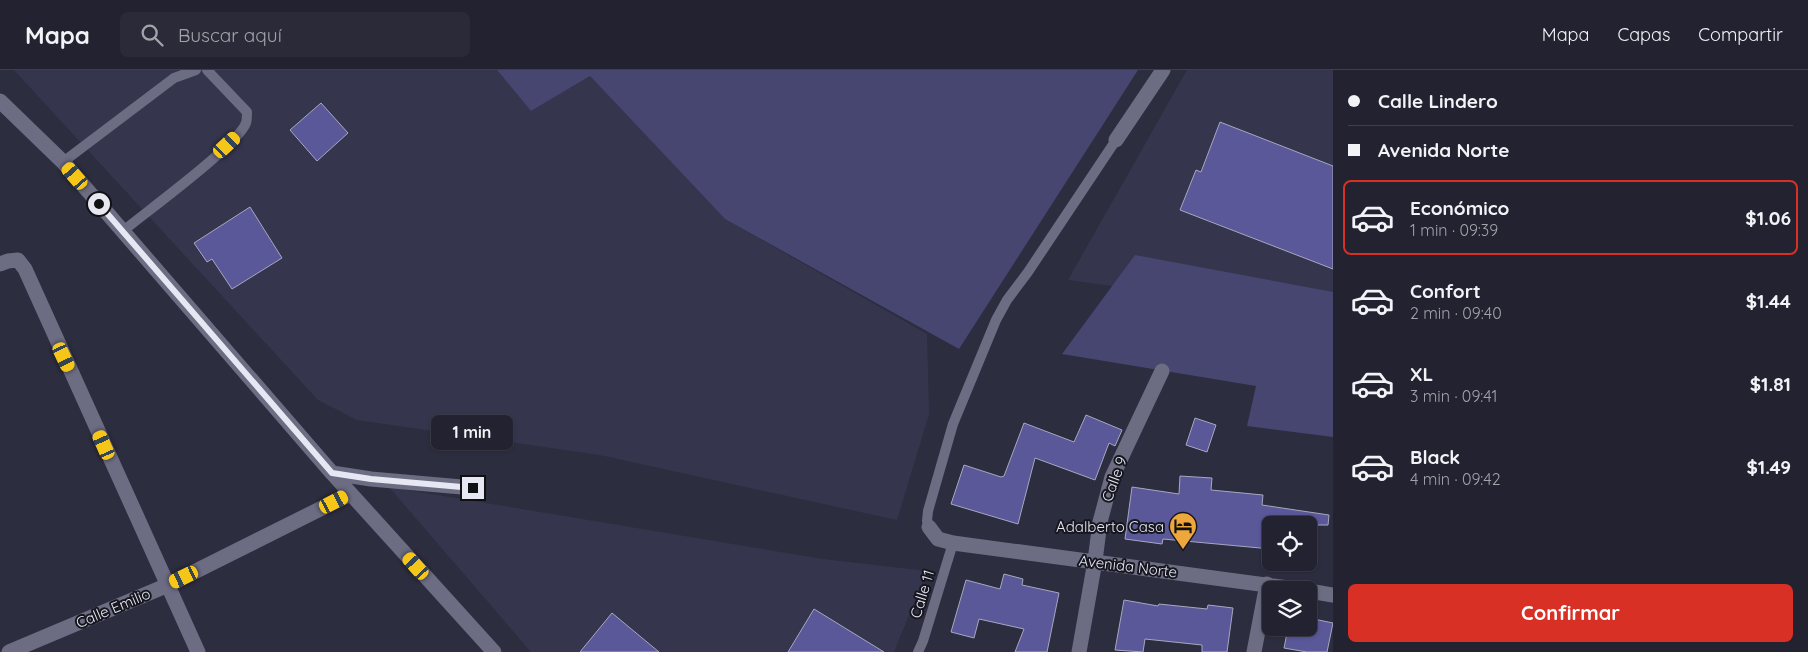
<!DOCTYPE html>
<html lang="es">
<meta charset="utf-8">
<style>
body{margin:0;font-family:Quicksand,sans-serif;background:#2a2a38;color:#f1f3f6;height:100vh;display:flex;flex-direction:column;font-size:19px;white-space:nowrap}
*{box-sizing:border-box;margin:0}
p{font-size:16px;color:#a2a4ab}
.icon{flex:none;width:28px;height:28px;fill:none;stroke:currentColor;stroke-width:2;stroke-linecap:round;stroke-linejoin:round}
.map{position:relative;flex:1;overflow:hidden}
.details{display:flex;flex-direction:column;background:#222230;width:475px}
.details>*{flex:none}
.hud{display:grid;align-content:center;height:110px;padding:0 15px;background:#222230}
.buttons{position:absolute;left:1262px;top:446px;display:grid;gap:10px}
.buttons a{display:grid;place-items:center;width:55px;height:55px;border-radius:8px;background:#222230;box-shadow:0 1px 4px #0004,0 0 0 1px #3f3f4c;font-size:25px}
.end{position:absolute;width:22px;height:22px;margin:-11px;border:6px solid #e6e7f3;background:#111;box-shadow:0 0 0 2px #111}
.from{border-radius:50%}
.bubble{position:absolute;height:35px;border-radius:8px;background:#222230;box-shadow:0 1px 4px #0004,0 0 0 1px #3f3f4c;font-size:16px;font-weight:700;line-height:35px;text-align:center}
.car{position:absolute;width:15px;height:30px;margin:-15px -8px;border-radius:6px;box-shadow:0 0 4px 1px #0007;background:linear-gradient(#f5c518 24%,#345 0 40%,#f5c518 0 76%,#345 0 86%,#f5c518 0)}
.hud b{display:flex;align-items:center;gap:18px;height:48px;font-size:19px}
.hud b+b{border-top:1px solid #3f3f4c}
.hud i{width:12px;height:12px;background:#f1f3f6}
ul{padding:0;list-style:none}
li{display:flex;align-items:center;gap:15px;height:75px;margin:0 10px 8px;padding:0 5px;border:2px solid transparent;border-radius:8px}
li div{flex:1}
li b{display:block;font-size:19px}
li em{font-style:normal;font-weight:700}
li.current{border-color:#d93025}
li>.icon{width:45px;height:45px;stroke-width:1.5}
.primary-button{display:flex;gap:10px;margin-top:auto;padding:10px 15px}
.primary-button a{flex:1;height:58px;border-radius:8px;background:#d93025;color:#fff;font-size:20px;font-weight:700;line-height:58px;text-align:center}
header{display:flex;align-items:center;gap:30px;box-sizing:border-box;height:70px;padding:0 25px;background:#222230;border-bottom:1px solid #3f3f4c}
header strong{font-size:24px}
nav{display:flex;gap:28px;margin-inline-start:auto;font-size:18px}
.search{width:350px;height:45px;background:#2a2a38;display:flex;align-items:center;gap:12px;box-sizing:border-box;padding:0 18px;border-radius:8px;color:#a2a4ab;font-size:19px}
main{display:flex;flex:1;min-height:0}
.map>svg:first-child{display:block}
.built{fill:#35354e}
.green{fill:#464670}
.building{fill:#5a5899;stroke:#a7a8bf}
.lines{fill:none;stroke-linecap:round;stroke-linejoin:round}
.lane{stroke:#6c6d83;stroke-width:10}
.street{stroke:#6c6d83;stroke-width:15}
.route{stroke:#e6e7f3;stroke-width:6}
.labels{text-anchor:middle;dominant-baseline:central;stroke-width:4;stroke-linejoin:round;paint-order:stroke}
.street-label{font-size:15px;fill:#e6e7f3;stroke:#16161f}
.poi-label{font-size:15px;fill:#e6e7f3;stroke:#16161f;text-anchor:end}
</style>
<header>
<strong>Mapa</strong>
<div class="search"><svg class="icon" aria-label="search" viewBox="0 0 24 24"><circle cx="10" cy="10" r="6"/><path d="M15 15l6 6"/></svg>Buscar aquí</div>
<nav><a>Mapa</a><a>Capas</a><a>Compartir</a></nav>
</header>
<main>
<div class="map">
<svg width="1333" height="582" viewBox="0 0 1333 582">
<rect width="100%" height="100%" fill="#2d2d40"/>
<path class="built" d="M14,0H497L531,41L590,6L725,149L927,264L929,344L897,450L600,385L357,350L318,330Z
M1187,0H1333V246L1068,210Z
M389,417L823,489L927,501L894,582H531Z"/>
<path class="green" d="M497,0H1138L959,279L725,149L590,6L531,41Z
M1135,185L1333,222V367L1247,356L1256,316L1062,284Z"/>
<path class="building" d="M321,33L348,63L317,91L290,60Z
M1220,52L1333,96V199L1180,140L1196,100L1201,102Z
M250,137L282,188L232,219L212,189L207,192L194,173Z
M1086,345L1122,360L1115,376L1109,373L1095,410L1035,388L1018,454L951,434L964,395L1001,407L1004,406L1024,353L1074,372Z
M1195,348L1216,355L1207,382L1186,375Z
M1180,406L1212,408L1211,420L1263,425L1262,435L1329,445L1328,455H1271V479L1163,469L1162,474L1125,469L1132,417L1179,424Z
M1004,504L1023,509L1022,515L1059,523L1047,582H1015L1024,559L979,549L974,568L951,562L966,510L1000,519Z
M1124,530L1158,536L1159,534L1207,539L1208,535L1233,538L1227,582H1202V575L1145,569L1143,582L1115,580Z
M814,539L884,582H788Z
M612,543L659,582H580Z
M1309,548L1333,553L1327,582H1307L1284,578L1288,558H1309Z"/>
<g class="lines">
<path class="lane" d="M63,92L174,8L196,0
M123,161C146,142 238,75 246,53C247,50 247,45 247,42L207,0
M929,457L927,451L928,441L953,354L996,250L1007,230L1028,202L1116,70
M918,582L923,571L953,473"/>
<path class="street" d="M0,31L63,92L332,403L494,582
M1116,70L1163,0
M0,194L8,191L18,190L25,199L198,582
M332,403L371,409L473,418
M929,457L938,469L953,473L1304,520
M1309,521L1333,525
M9,582L168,515L350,424
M1079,582L1095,491L1100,452L1112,407L1162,301
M1254,582L1267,514"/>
</g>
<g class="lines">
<path class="route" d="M99,134L332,403L371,409L473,418"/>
</g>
<defs>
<g id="hotel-pin" transform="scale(1.4375)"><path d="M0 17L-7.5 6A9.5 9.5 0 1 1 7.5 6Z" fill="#eea73c" stroke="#16161f"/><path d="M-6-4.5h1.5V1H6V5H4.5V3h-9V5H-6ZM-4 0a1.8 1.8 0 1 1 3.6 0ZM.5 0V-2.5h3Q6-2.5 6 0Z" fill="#111"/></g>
</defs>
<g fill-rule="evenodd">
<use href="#hotel-pin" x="1183" y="456"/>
</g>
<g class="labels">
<g class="street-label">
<text transform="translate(1114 409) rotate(-70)">Calle 9</text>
<text transform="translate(1128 496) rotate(7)">Avenida Norte</text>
<text transform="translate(922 524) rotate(-73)">Calle 11</text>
<text transform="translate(113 538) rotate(-23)">Calle Emilio</text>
</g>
<g class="poi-label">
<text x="1164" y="456">Adalberto Casa</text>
</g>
</g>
</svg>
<div class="buttons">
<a><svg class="icon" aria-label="locate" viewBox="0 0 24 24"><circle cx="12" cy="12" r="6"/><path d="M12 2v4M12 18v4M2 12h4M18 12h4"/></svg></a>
<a><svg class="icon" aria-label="layers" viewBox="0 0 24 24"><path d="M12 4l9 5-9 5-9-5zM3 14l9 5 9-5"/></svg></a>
</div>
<i class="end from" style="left:99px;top:134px"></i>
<i class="end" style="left:473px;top:418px"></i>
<div class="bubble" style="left:431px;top:345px;width:82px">1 min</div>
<i class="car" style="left:227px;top:75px;rotate:47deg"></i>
<i class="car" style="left:75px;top:106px;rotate:319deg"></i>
<i class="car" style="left:64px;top:287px;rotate:155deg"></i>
<i class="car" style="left:104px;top:375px;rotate:336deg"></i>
<i class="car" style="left:334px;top:432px;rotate:63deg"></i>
<i class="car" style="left:416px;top:496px;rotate:318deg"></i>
<i class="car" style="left:184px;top:507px;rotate:244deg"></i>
</div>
<section class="details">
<div class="hud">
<b><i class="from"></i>Calle Lindero</b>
<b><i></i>Avenida Norte</b>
</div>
<ul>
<li class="current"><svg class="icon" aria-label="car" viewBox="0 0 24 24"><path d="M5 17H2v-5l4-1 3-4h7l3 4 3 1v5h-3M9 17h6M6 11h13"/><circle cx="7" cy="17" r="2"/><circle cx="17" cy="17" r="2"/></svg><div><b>Económico</b><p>1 min · 09:39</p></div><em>$1.06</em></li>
<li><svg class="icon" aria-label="car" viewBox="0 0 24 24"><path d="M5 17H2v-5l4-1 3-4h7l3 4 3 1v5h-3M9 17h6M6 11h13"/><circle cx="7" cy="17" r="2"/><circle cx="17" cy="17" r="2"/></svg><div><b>Confort</b><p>2 min · 09:40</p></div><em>$1.44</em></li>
<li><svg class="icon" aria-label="car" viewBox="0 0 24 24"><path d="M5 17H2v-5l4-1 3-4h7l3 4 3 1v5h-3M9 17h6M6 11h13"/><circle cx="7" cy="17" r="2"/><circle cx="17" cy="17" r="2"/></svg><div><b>XL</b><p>3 min · 09:41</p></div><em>$1.81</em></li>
<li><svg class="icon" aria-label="car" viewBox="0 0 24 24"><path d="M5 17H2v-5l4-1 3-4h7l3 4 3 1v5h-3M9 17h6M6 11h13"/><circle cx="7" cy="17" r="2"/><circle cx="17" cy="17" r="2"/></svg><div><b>Black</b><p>4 min · 09:42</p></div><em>$1.49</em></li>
</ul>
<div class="primary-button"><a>Confirmar</a></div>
</section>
</main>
